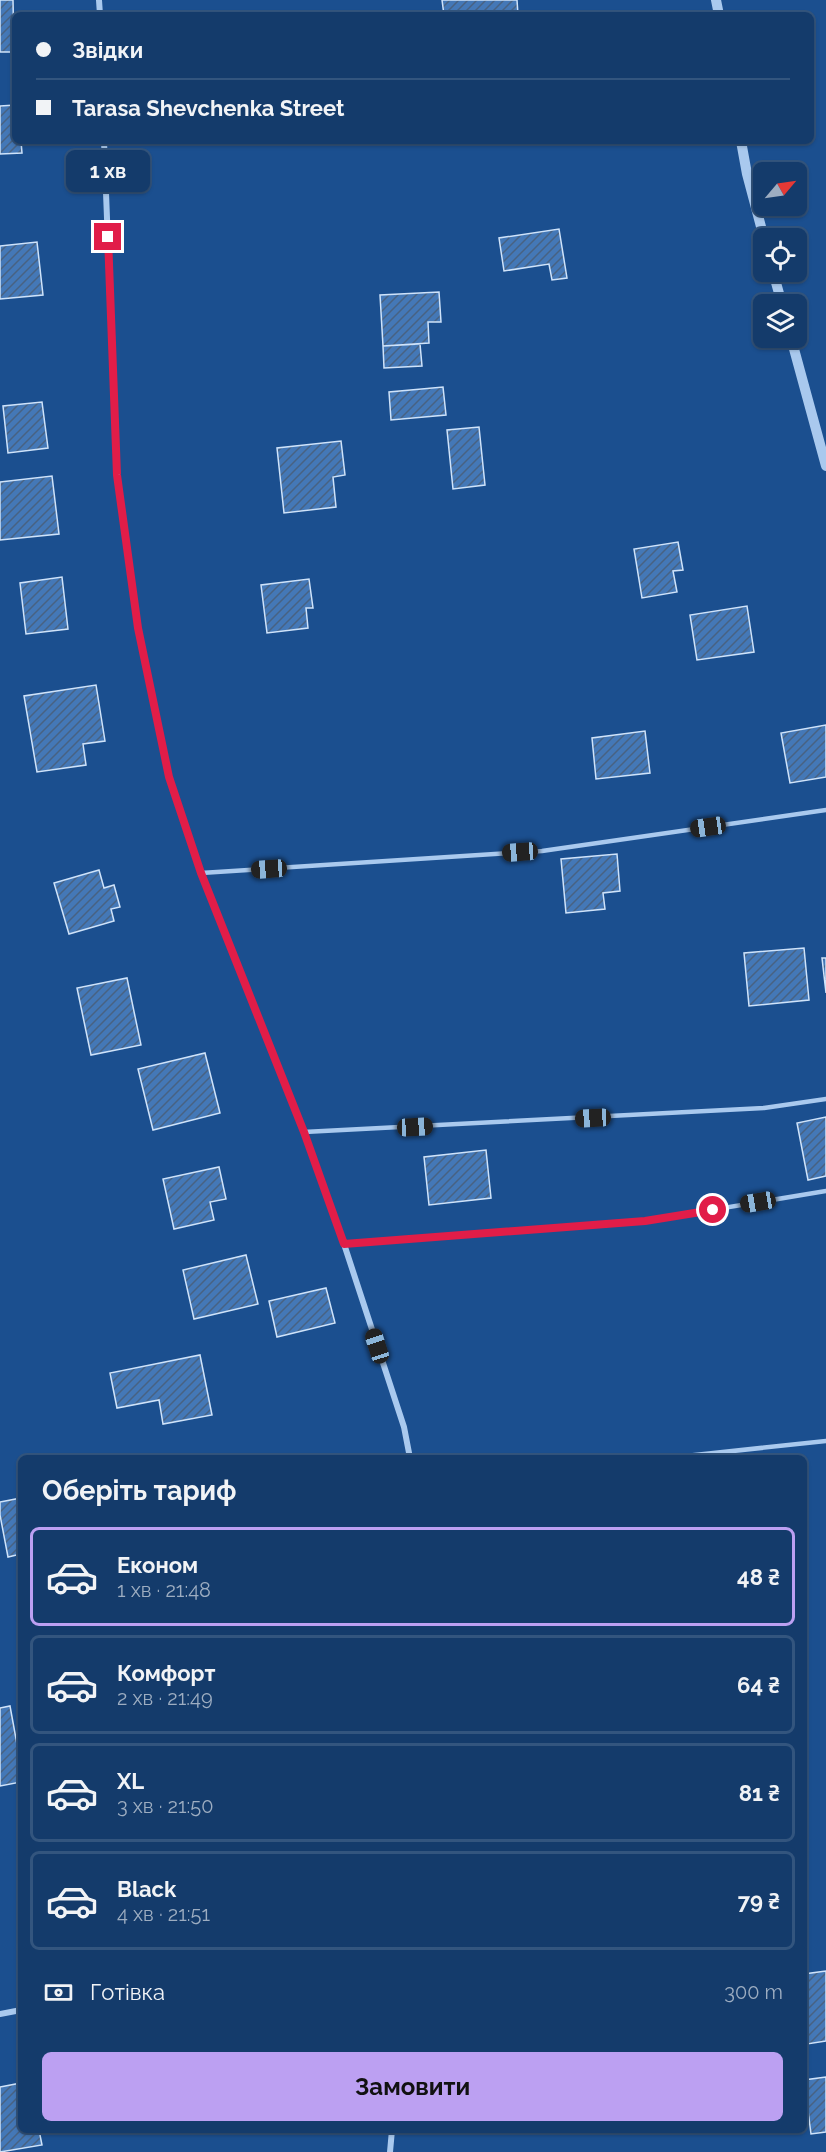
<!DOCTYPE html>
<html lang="uk">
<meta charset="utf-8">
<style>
body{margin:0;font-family:Raleway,sans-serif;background:#214673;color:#f1f3f6;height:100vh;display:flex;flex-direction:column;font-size:22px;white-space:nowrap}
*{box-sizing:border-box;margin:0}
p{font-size:20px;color:#9dadc1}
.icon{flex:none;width:33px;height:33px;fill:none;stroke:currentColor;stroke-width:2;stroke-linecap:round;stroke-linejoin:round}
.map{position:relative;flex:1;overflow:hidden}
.sheet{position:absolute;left:18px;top:1455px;width:789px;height:678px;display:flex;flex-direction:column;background:#143b6b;border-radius:9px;box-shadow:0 2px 4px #0004,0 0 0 2px #33557e}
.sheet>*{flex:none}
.guide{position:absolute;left:12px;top:12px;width:802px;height:132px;border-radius:9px;box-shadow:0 2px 4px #0004,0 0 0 2px #33557e;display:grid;align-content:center;height:132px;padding:0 24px;background:#143b6b}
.needle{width:39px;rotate:61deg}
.controls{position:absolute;left:753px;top:162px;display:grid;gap:12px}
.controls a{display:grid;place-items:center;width:54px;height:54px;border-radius:9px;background:#143b6b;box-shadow:0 2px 4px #0004,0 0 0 2px #33557e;font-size:30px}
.end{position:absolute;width:27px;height:27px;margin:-14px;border:8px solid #e11d48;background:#fff;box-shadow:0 0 0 3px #fff}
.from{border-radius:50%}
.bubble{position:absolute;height:42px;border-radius:9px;background:#143b6b;box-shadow:0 2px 4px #0004,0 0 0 2px #33557e;font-size:20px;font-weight:700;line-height:42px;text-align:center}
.car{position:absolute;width:18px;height:36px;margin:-18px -9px;border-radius:8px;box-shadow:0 0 4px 2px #0007;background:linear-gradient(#222 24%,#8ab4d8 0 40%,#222 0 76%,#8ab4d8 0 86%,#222 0)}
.guide b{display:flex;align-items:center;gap:21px;height:57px;font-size:22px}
.guide b+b{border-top:2px solid #33557e}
.guide i{width:15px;height:15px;background:#f1f3f6}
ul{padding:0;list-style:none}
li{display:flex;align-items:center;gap:18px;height:99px;margin:0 12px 9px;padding:0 12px;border:3px solid #33557e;border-radius:9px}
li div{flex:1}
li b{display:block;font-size:22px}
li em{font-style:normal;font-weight:700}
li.current{border-color:#bca0f2}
li>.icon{width:54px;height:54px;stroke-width:1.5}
h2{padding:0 24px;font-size:27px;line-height:72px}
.pay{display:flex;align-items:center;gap:15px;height:66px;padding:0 24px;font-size:22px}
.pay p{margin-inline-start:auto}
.button{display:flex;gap:12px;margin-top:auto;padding:12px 24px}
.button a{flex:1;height:69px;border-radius:9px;background:#bca0f2;color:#111;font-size:24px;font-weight:700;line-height:69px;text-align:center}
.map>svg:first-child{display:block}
.building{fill:url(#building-hatch);stroke:#cfe3fa;stroke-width:1.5}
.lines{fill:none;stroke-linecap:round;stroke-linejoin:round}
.service{stroke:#a9c9ee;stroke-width:4.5}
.minor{stroke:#a9c9ee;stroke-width:6}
.tertiary{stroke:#a9c9ee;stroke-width:10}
.route{stroke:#e11d48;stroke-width:8}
</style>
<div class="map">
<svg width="826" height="2152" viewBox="0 0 826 2152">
<defs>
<pattern id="building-hatch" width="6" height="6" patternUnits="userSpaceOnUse" patternTransform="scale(1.5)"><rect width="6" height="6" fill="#4478b7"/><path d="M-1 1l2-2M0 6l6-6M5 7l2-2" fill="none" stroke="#486282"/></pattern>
</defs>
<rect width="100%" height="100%" fill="#1b4f8f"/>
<path class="building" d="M0,0H13L14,52H0Z
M442,0H517L518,15H444Z
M15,105V141H21L22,153L0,154V106Z
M559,229L567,278L552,280L549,264L504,271L499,238Z
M37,242L43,295L0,299V246Z
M439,292L441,322H428L429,343L383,346L380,295Z
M420,344L422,366L384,368L383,346Z
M443,387L446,415L391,420L389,392Z
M42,402L48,448L8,453L3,406Z
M479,427L485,485L453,489L447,430Z
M341,441L345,475L333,477L336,507L284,513L277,448Z
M52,476L59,534L0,540V482Z
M678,542L683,570L673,571L677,592L642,598L634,549Z
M62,577L68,629L26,634L20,583Z
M309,579L313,608H306L308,628L267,633L261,585Z
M747,606L754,652L697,660L690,615Z
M96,685L105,741L83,744L86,765L37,772L24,696Z
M826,725V777L790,783L781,733Z
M645,731L650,773L596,779L592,738Z
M617,854L620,891L603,893L605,909L566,913L561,859Z
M99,870L104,888L114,885L120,907L111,909L114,921L69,934L54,883Z
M804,948L809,1000L749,1006L744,953Z
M822,958H826V993Z
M127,978L141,1045L91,1055L77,988Z
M205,1053L220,1113L153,1130L138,1069Z
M826,1117V1176L808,1180L797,1123Z
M486,1150L491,1198L429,1205L424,1157Z
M219,1167L226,1199L210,1202L214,1220L174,1229L163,1179Z
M246,1255L258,1304L194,1319L183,1270Z
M326,1288L335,1323L277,1337L269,1301Z
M200,1355L212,1415L163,1424L159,1400L117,1408L110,1373Z
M21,1498V1554L8,1557L0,1515V1502Z
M10,1706L21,1766V1782L0,1786V1708Z
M826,1971V2041L807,2044L804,2027V1974Z
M826,2077V2132L811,2134L804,2080Z
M21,2083V2130H39L42,2145L0,2152V2087Z"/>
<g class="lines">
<path class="service" d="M201,873L542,851L826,810
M304,1132L764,1108L826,1099
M344,1244L645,1221L826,1191
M667,1458L826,1441"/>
<path class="minor" d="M99,0L100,15
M104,141L117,475L138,628L169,777L201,873L304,1132L344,1244L404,1427L410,1458
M0,2014L21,2010
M390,2152L392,2130"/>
<path class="tertiary" d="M716,0L719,15
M741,141L747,174L764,238
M773,272L782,304
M791,338L826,466"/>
</g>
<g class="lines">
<path class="route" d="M108,237L117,475L138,628L169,777L201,873L304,1132L344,1244L645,1221L713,1210"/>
</g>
</svg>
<div class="controls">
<a><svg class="needle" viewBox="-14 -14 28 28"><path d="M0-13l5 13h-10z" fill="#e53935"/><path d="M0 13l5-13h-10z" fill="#9dadc1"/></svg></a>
<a><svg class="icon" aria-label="locate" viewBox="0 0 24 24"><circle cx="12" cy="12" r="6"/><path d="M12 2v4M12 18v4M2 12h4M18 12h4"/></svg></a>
<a><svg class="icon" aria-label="layers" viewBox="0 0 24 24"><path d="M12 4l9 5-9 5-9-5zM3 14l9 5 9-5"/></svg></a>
</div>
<i class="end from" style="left:713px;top:1210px"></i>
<i class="end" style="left:108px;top:237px"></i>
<div class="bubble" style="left:66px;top:150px;width:84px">1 хв</div>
<i class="car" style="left:708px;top:827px;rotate:262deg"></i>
<i class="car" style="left:520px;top:852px;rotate:266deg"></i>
<i class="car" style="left:269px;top:869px;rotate:266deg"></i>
<i class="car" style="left:593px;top:1118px;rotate:267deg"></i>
<i class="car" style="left:415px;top:1127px;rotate:87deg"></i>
<i class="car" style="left:758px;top:1202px;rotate:261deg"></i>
<i class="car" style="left:377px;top:1346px;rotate:342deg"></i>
<div class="guide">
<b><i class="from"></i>Звідки</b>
<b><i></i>Tarasa Shevchenka Street</b>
</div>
<section class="sheet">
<h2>Оберіть тариф</h2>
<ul>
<li class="current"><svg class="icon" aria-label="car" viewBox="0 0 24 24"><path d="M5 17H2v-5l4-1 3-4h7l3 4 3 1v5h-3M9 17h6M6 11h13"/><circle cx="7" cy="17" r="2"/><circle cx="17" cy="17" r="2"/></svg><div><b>Економ</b><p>1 хв · 21:48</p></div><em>48 ₴</em></li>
<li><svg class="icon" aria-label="car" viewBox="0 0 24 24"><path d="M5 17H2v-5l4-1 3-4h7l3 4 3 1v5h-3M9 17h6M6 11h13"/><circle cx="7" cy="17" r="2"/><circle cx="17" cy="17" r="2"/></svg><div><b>Комфорт</b><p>2 хв · 21:49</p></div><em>64 ₴</em></li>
<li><svg class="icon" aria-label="car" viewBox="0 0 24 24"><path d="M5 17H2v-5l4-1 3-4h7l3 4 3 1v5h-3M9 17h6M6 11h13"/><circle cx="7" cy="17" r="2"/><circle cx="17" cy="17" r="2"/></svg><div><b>XL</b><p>3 хв · 21:50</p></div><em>81 ₴</em></li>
<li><svg class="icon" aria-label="car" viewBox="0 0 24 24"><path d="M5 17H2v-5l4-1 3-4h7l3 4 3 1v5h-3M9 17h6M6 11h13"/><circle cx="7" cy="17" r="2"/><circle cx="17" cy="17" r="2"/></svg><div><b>Black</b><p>4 хв · 21:51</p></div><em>79 ₴</em></li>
</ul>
<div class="pay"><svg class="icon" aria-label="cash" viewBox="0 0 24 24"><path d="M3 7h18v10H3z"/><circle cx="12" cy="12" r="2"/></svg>Готівка<p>300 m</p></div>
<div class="button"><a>Замовити</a></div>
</section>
</div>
